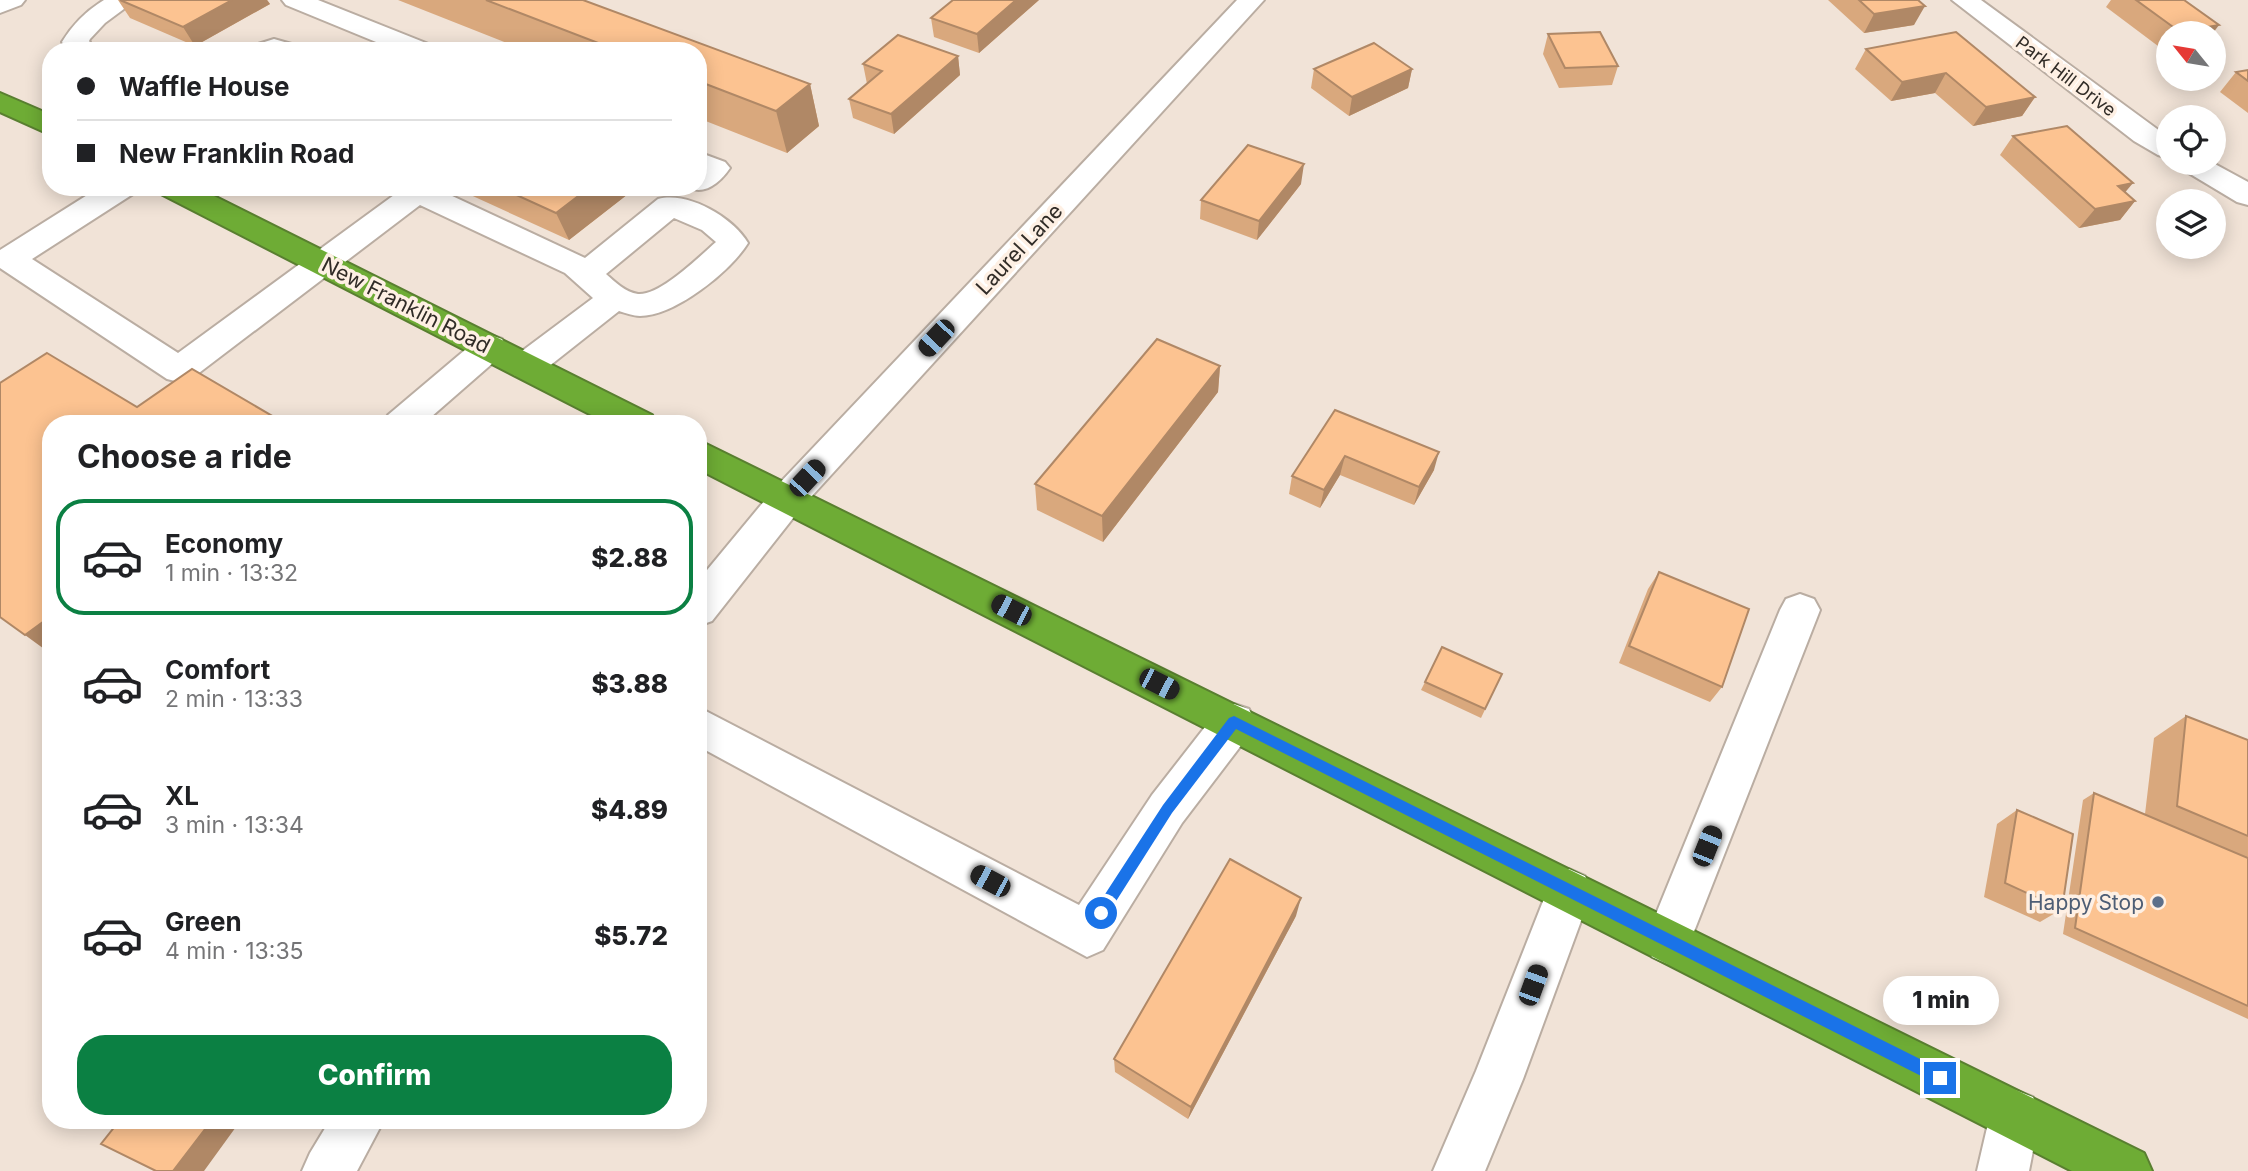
<!DOCTYPE html>
<meta charset="utf-8">
<style>
body{margin:0;font-family:Inter,sans-serif;background:#f6f6f6;color:#202124;height:100vh;display:flex;flex-direction:column;font-size:26px;white-space:nowrap}
*{box-sizing:border-box;margin:0}
p{font-size:23px;color:#757577}
.icon{flex:none;width:38px;height:38px;fill:none;stroke:currentColor;stroke-width:2;stroke-linecap:round;stroke-linejoin:round}
.map{position:relative;flex:1;overflow:hidden}
.side{position:absolute;left:42px;top:415px;width:665px;height:714px;display:flex;flex-direction:column;background:#fff;border-radius:28px;box-shadow:0 4px 18px #0003}
.side>*{flex:none}
.guide{position:absolute;left:42px;top:42px;width:665px;height:154px;border-radius:28px;box-shadow:0 4px 18px #0003;display:grid;align-content:center;height:154px;padding:0 35px;background:#fff}
.needle{width:46px;rotate:300deg}
.buttons{position:absolute;left:2156px;top:21px;display:grid;gap:14px}
.buttons a{display:grid;place-items:center;width:70px;height:70px;border-radius:50%;background:#fff;box-shadow:0 4px 18px #0003;font-size:35px}
.end{position:absolute;width:32px;height:32px;margin:-16px;border:9px solid #1a73e8;background:#fff;box-shadow:0 0 0 4px #fff}
.from{border-radius:50%}
.bubble{position:absolute;height:49px;border-radius:24px;background:#fff;box-shadow:0 4px 18px #0003;font-size:23px;font-weight:800;line-height:49px;text-align:center}
.car{position:absolute;width:21px;height:42px;margin:-21px -10px;border-radius:9px;box-shadow:0 0 5px 2px #0007;background:linear-gradient(#222 24%,#8ab4d8 0 40%,#222 0 76%,#8ab4d8 0 86%,#222 0)}
.guide b{display:flex;align-items:center;gap:24px;height:66px;font-size:26px}
.guide b+b{border-top:2px solid #e0e0e0}
.guide i{width:18px;height:18px;background:#202124}
ul{padding:0;list-style:none}
li{display:flex;align-items:center;gap:21px;height:116px;margin:0 14px 10px;padding:0 21px;border:4px solid transparent;border-radius:28px}
li div{flex:1}
li b{display:block;font-size:26px}
li em{font-style:normal;font-weight:800}
li.current{border-color:#0b8043}
li>.icon{width:63px;height:63px;stroke-width:1.5}
h2{padding:0 35px;font-size:32px;line-height:84px}
.cta{display:flex;gap:14px;margin-top:auto;padding:14px 35px}
.cta a{flex:1;height:80px;border-radius:28px;background:#0b8043;color:#fff;font-size:28px;font-weight:800;line-height:80px;text-align:center}
.map>svg:first-child{display:block}
.lines{fill:none;stroke-linecap:round;stroke-linejoin:round}
.minor-casing{stroke:#baada2;stroke-width:4}
.highway-casing{stroke:#597f30;stroke-width:4}
.minor{fill:#fff;fill-rule:evenodd}
.highway{fill:#6eac35;fill-rule:evenodd}
.wall{fill:#d9a87d}
.shaded-wall{fill:#b08866}
.building{fill:#fcc391;stroke:#b08866;stroke-width:2}
.route{fill:#1a73e8}
.service-dot{fill:#5c6f8a;stroke:#fef0e4;stroke-width:2.5}
.labels{text-anchor:middle;dominant-baseline:central;stroke-width:7;stroke-linejoin:round;paint-order:stroke}
.far-street-label{font-size:18px;fill:#312c27;stroke:#fef0e4}
.street-label{font-size:21px;fill:#312c27;stroke:#fef0e4}
.service-label{font-size:21px;fill:#4e5e75;stroke:#fef0e4;text-anchor:end}
</style>
<div class="map">
<svg width="2248" height="1171" viewBox="0 0 2248 1171">
<rect width="100%" height="100%" fill="#f1e3d7"/>
<g class="lines">
<g class="minor-casing">
<path id="minor" d="M0,0H25L21,5L0,13Z
M104,0H136L105,23L90,39L89,41L96,51H68L62,42C73,24 86,11 104,0Z
M282,0H318L431,45L435,51H398L286,5Z
M1237,0H1264L801,508L712,621L698,626V581L775,488Z
M1952,0H1981L2168,137V158L2158,155L2134,141Z
M274,39L295,45L299,51H251L255,45Z
M698,152L725,162L730,168C720,183 704,196 687,187H698Z
M2177,163H2213L2248,182V205L2237,202L2182,169Z
M100,187H137L133,194L32,259L178,353L405,187H433L585,258L658,199C689,191 733,218 748,243C731,271 675,316 640,316C633,316 626,313 619,311L538,375L526,378L514,375L509,366L514,357L593,298L565,273L420,205L191,379L179,382L167,379L0,268V250ZM674,218L702,230L716,242C700,256 660,296 638,294C625,292 615,282 606,274Z
M490,335L502,339L507,347L502,355L423,424H383L388,415L478,339Z
M1800,594L1814,599L1820,610L1684,957L1668,964L1652,957L1645,941L1780,610L1786,599Z
M1234,704L1249,709L1255,722L1249,735L1182,823L1103,950L1087,957L698,746V707L1079,905L1152,795L1219,709Z
M1569,869L1585,876L1592,891L1523,1079L1485,1171H1433L1476,1071L1553,876Z
M2015,1090L2033,1097L2040,1115L2029,1171H1977L1990,1115L1997,1097Z
M330,1120H384L357,1171H302L310,1153Z"/>
</g>
<g class="highway-casing">
<path id="highway" d="M0,93L51,115V135L0,112Z
M157,187H196L652,415L657,424H609L161,194Z
M698,440L2144,1153L2152,1171H2072L698,469Z"/>
</g>
<use href="#minor" class="minor"/>
<use href="#highway" class="highway"/>
</g>
<path class="wall" d="M118,0H267L270,4L195,46L130,18Z
M398,0H583L810,84L819,126L787,153L698,118V51H527Z
M1039,0L979,53L934,37L931,18Z
M1828,0H1918L1914,25L1864,33Z
M2111,0H2184L2213,33H2168V51L2166,52L2106,7Z
M1548,34L1618,66L1612,85L1559,88L1543,54Z
M1866,49L2035,97L2022,116L1973,126L1935,93L1891,101L1855,69Z
M958,56L960,75L894,134L853,118L849,99L867,84L863,64Z
M1314,69H1412L1408,88L1349,116L1311,88Z
M2248,70V113L2220,92L2236,72Z
M2013,136L2125,192L2135,201L2120,220L2079,228L2000,155Z
M1301,184L1257,240L1200,219L1201,200Z
M453,187H637L569,240Z
M1220,366L1218,392L1103,542L1037,510L1035,484Z
M1335,410L1434,470L1414,505L1340,475L1320,508L1289,494L1292,476Z
M1659,572L1722,687L1710,702L1619,663L1648,589Z
M1502,674L1481,718L1421,690L1425,682Z
M2186,716L2248,740V1019L2063,934L2083,800L2094,793L2145,814L2154,738Z
M2017,810L2062,909L2040,922L1984,897L1997,824Z
M1296,916L1188,1119L1115,1072L1114,1059Z"/>
<path class="shaded-wall" d="M232,0H267L270,4L195,46L183,27Z
M1016,0H1039L979,53L977,34Z
M1925,6L1914,25L1864,33L1874,14Z
M2219,25L2213,33H2179L2180,32Z
M958,56L960,75L894,134L891,114Z
M1412,69L1408,88L1349,116L1352,97Z
M1946,73L1935,93L1891,101L1902,82Z
M810,84L819,126L787,153L776,111Z
M2035,97L2022,116L1973,126L1986,107Z
M1304,164L1301,184L1257,240L1259,221Z
M2133,183L2117,202L2118,186Z
M590,187H637L569,240L556,213Z
M2135,201L2120,220L2079,228L2095,209Z
M1220,366L1218,392L1103,542L1102,516Z
M1439,452L1434,470L1414,505L1419,487Z
M1345,456L1340,475L1320,508L1324,490Z
M51,616V654L25,635Z
M1301,898L1296,916L1188,1119L1191,1107Z
M212,1120H241L204,1171H173Z"/>
<path class="building" d="M120,0H232L183,27Z
M486,0H583L810,84L776,111L698,81V51H619Z
M953,0H1016L977,34L931,18Z
M1859,0H1918L1925,6L1874,14Z
M2136,0H2184L2219,25L2180,32Z
M1600,32L1618,66L1565,68L1548,34Z
M1956,32L2035,97L1986,107L1946,73L1902,82L1866,49Z
M898,35L958,56L891,114L849,99L882,71L863,64Z
M1374,43L1412,69L1352,97L1314,69Z
M2248,70V81L2236,72Z
M2067,126L2133,183L2118,186L2135,201L2095,209L2013,136Z
M1248,145L1304,164L1259,221L1201,200Z
M499,187H590L556,213Z
M1157,339L1220,366L1102,516L1035,484Z
M47,353L137,407L192,369L286,424H51V616L25,635L0,617V383Z
M1335,410L1439,452L1419,487L1345,456L1324,490L1292,476Z
M1659,572L1749,609L1722,687L1629,646Z
M1442,647L1502,674L1485,709L1425,682Z
M2186,716L2248,740V836L2177,806Z
M2094,793L2248,858V1006L2075,928Z
M2017,810L2073,834L2062,909L2005,883Z
M1230,859L1301,898L1191,1107L1114,1059Z
M120,1120H212L173,1171H156L101,1144Z"/>
<path class="route" d="M1234,716L1946,1072L1948,1078L1946,1083L1940,1085L1935,1083L1236,729L1172,813L1106,917H1096V908L1163,805L1229,718Z"/>
<circle class="service-dot" cx="2158" cy="902" r="7"/>
<g class="labels">
<g class="far-street-label">
<text transform="translate(2066 76) rotate(37)">Park Hill Drive</text>
</g>
<g class="street-label">
<text transform="translate(1019 249) rotate(-47)">Laurel Lane</text>
<text transform="translate(406 305) rotate(27)">New Franklin Road</text>
</g>
<g class="service-label">
<text x="2144" y="902">Happy Stop</text>
</g>
</g>
</svg>
<div class="buttons">
<a><svg class="needle" viewBox="-14 -14 28 28"><path d="M0-13l5 13h-10z" fill="#e53935"/><path d="M0 13l5-13h-10z" fill="#757577"/></svg></a>
<a><svg class="icon" aria-label="locate" viewBox="0 0 24 24"><circle cx="12" cy="12" r="6"/><path d="M12 2v4M12 18v4M2 12h4M18 12h4"/></svg></a>
<a><svg class="icon" aria-label="layers" viewBox="0 0 24 24"><path d="M12 4l9 5-9 5-9-5zM3 14l9 5 9-5"/></svg></a>
</div>
<i class="end from" style="left:1101px;top:913px"></i>
<i class="end" style="left:1940px;top:1078px"></i>
<div class="bubble" style="left:1883px;top:976px;width:116px">1 min</div>
<i class="car" style="left:936px;top:338px;rotate:223deg"></i>
<i class="car" style="left:807px;top:478px;rotate:43deg"></i>
<i class="car" style="left:1011px;top:610px;rotate:297deg"></i>
<i class="car" style="left:1159px;top:684px;rotate:117deg"></i>
<i class="car" style="left:1707px;top:846px;rotate:22deg"></i>
<i class="car" style="left:990px;top:881px;rotate:298deg"></i>
<i class="car" style="left:1533px;top:985px;rotate:20deg"></i>
<div class="guide">
<b><i class="from"></i>Waffle House</b>
<b><i></i>New Franklin Road</b>
</div>
<section class="side">
<h2>Choose a ride</h2>
<ul>
<li class="current"><svg class="icon" aria-label="car" viewBox="0 0 24 24"><path d="M5 17H2v-5l4-1 3-4h7l3 4 3 1v5h-3M9 17h6M6 11h13"/><circle cx="7" cy="17" r="2"/><circle cx="17" cy="17" r="2"/></svg><div><b>Economy</b><p>1 min · 13:32</p></div><em>$2.88</em></li>
<li><svg class="icon" aria-label="car" viewBox="0 0 24 24"><path d="M5 17H2v-5l4-1 3-4h7l3 4 3 1v5h-3M9 17h6M6 11h13"/><circle cx="7" cy="17" r="2"/><circle cx="17" cy="17" r="2"/></svg><div><b>Comfort</b><p>2 min · 13:33</p></div><em>$3.88</em></li>
<li><svg class="icon" aria-label="car" viewBox="0 0 24 24"><path d="M5 17H2v-5l4-1 3-4h7l3 4 3 1v5h-3M9 17h6M6 11h13"/><circle cx="7" cy="17" r="2"/><circle cx="17" cy="17" r="2"/></svg><div><b>XL</b><p>3 min · 13:34</p></div><em>$4.89</em></li>
<li><svg class="icon" aria-label="car" viewBox="0 0 24 24"><path d="M5 17H2v-5l4-1 3-4h7l3 4 3 1v5h-3M9 17h6M6 11h13"/><circle cx="7" cy="17" r="2"/><circle cx="17" cy="17" r="2"/></svg><div><b>Green</b><p>4 min · 13:35</p></div><em>$5.72</em></li>
</ul>
<div class="cta"><a>Confirm</a></div>
</section>
</div>
